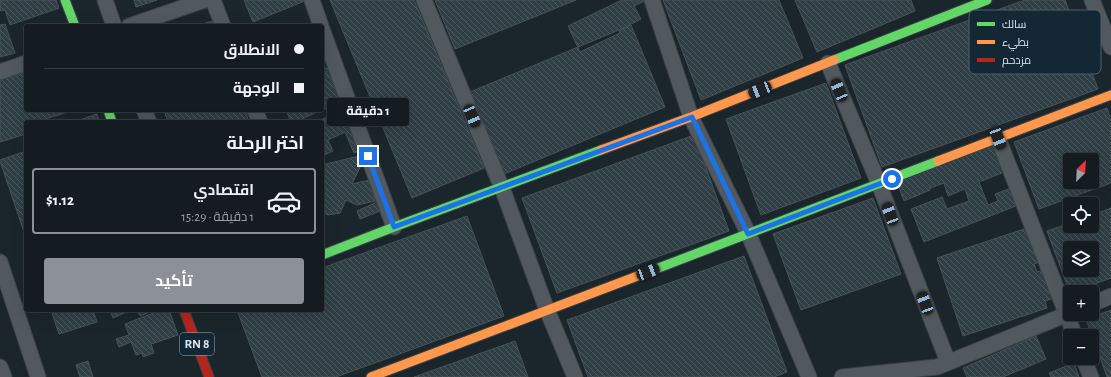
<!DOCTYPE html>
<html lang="ar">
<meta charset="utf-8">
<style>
body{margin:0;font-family:"Alegreya Sans",Cairo,sans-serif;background:#1d252a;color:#f1f3f6;direction:rtl;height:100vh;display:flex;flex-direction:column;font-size:15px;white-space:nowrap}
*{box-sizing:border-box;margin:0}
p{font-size:13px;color:#9da1a5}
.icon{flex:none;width:22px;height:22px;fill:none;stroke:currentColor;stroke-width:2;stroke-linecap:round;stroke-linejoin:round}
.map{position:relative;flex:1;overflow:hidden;direction:ltr}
.side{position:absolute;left:24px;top:120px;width:300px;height:192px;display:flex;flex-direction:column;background:#141c21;border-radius:4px;box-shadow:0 4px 16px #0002,0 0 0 1px #333a3f;direction:rtl}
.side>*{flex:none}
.top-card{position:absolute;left:24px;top:24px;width:300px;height:88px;border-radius:4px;box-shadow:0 4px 16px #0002,0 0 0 1px #333a3f;direction:rtl;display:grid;align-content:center;height:88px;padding:0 20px;background:#141c21}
.needle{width:26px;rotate:24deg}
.fabs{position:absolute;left:1063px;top:153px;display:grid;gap:8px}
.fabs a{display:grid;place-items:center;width:36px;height:36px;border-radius:4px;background:#141c21;box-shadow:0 4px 16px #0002,0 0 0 1px #333a3f;font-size:20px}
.end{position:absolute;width:18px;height:18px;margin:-9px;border:5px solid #1a73e8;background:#fff;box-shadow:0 0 0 2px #fff}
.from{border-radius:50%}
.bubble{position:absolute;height:28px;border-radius:4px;background:#141c21;box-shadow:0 4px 16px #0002,0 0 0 1px #333a3f;font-size:13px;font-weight:700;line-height:28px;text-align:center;direction:rtl}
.car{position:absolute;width:12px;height:24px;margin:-12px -6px;border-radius:5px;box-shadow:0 0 3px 1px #0007;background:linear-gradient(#222 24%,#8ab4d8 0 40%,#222 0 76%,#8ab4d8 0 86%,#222 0)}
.top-card b{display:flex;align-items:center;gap:14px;height:38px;font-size:15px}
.top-card b+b{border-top:1px solid #333a3f}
.top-card i{width:10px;height:10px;background:#f1f3f6}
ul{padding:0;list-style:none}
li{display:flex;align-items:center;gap:12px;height:66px;margin:0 8px 6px;padding:0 12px;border:2px solid transparent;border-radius:4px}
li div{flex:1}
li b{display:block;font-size:15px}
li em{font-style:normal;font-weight:700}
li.selected{border-color:#8c9099}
li>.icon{width:36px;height:36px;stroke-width:1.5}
h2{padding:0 20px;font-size:18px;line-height:48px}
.action{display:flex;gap:8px;margin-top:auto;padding:8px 20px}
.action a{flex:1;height:46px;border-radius:4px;background:#8c9099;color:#fff;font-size:16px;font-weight:700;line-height:46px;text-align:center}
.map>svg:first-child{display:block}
.building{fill:url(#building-back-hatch);stroke:#485257;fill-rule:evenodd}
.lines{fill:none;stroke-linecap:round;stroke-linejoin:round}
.street-casing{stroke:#394248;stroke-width:17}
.fast-casing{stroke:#394248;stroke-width:11}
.slow-casing{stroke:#394248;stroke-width:11}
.jam-casing{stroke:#394248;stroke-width:11}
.street{stroke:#51595f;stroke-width:15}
.fast{stroke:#63d668;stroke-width:9}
.slow{stroke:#ff974d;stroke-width:9}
.jam{stroke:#b3261e;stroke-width:9}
.route{stroke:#1a73e8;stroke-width:5}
.labels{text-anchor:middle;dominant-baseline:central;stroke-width:3.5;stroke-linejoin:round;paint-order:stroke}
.shield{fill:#132834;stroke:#9eadb7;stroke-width:1}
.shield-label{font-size:13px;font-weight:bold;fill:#dae6ef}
.key{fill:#132834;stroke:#4f616c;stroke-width:1}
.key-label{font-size:11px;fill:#dae6ef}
</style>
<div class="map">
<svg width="1111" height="377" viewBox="0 0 1111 377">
<defs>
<pattern id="building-back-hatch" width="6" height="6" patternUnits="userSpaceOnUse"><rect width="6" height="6" fill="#2f3f45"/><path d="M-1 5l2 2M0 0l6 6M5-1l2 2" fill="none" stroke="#4d5b60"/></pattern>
</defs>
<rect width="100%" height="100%" fill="#1b262c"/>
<path class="building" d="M0,0H56L59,8L10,25L5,10L0,11Z
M134,0H157L136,7Z
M244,0H307L253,22Z
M330,0H414L484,168L412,198Z
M435,0H576L455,49Z
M622,0H647L634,6L641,19L627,26V27L619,31L620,33L580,52L568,26Z
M663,0H779L803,58L701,100Z
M795,0H911L915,11L817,52Z
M1025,0H1065L1098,89L882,167L845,65Z
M212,21L214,26H197Z
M5,24L15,53L0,57V25Z
M631,25L665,107L504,174L470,92Z
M340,62L362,115L359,117L372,146L354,153L345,132L328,140L333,151L322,156V122H316L335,114L331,106L295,122H291L286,110H322V70Z
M26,72V110H74L39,121L40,122H26V134L0,142V80Z
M826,83L861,178L761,215L726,119Z
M1107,108L1111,120V183L1039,209L1014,142ZM1070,160H1092V182H1070Z
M164,110H245L249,122H168Z
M97,114L99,122H74Z
M694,135L729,231L557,293L522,198Z
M997,136L1012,169L979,182L988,205L998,201L995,194L1014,187L1021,204L924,242L911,209L942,197L947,209L969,201L965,189L948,196L944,183L930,188V190L904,201L895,177Z
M26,151V238L0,161V160Z
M367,154L364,159L352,184L370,180L375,201L357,205L346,200L340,213L328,215L322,213V165Z
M873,198L901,274L801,310L773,234Z
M377,202L380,211L360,219L357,211Z
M1111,208V278L1073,292H1070V293L1047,231L1070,223V226H1092V215ZM1070,248H1092V270H1070Z
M467,216L504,316L336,377H262L237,310H322V268Z
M1036,225L1048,259L1034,264L1037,272L1046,269L1058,297L1045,301L1047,308L963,336L937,258Z
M744,256L787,372L774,377H588L567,320Z
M51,310H93L97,322L59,334Z
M110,310H131L113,318Z
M137,310H155L140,316Z
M161,310H169L178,335L151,344L154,353L143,357L142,353L136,355L131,342L119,347L116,339L129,335L125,324Z
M1111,310V377H1107L1086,319Z
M1036,336L1046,359L1003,377H967L963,368Z
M515,341L528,377H414Z
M88,361L93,377H80L76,365Z
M1074,363L1079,377H1051L1049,373Z"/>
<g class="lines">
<g class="street-casing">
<path id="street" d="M105,0L114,26
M213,0L223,26
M312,0L321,26
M424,0L502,188L547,310L575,377
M652,0L691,117L748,233L809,377
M1092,0L1111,47
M129,26L205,0
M322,29L394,227
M828,63L879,184L948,362
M0,72L26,63
M144,110L149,122
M255,110L260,122
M998,138L1075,336
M0,262L38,377
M1092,304L1111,296
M1083,358L1091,377
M0,367L4,377
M842,377L937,367L1070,313"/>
</g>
<g class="fast-casing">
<path id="fast" d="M65,0L75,26
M834,60L987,0
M108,110L112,122
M322,255L394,227L601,150
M648,272L938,161"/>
</g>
<g class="slow-casing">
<path id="slow" d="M601,150L691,117L834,60
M938,161L1111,95
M371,377L648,272"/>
</g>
<g class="jam-casing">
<path id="jam" d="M184,310L209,377"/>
</g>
<use href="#street" class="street"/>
<use href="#fast" class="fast"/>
<use href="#slow" class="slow"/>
<use href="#jam" class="jam"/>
</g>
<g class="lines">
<path class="route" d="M368,156L394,227L692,117L748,234L892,179"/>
</g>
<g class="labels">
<rect class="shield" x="180" y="333" width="34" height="22" rx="3"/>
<g class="shield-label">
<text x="197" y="344">RN 8</text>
</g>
</g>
<rect x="969" y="10" width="132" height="64" rx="6" class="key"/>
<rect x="977" y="22" width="18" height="4" fill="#63d668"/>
<rect x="977" y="40" width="18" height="4" fill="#ff974d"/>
<rect x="977" y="58" width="18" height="4" fill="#b3261e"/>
<g class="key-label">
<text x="1002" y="28">سالك</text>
<text x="1002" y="46">بطيء</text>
<text x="1002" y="64">مزدحم</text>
</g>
</svg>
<div class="fabs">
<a><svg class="needle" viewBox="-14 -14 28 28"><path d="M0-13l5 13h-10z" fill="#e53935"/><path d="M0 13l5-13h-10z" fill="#9da1a5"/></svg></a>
<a><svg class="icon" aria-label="locate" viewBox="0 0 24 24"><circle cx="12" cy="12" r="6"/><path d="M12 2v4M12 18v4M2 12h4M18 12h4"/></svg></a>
<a><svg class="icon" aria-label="layers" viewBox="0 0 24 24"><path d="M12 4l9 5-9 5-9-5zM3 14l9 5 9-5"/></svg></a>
<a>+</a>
<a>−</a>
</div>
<i class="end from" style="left:892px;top:179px"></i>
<i class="end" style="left:368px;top:156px"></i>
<div class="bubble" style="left:327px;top:98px;width:82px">1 دقيقة</div>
<i class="car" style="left:760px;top:90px;rotate:248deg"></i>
<i class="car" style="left:839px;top:90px;rotate:337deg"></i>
<i class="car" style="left:472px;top:116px;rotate:157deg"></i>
<i class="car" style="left:998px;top:138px;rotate:159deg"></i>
<i class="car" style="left:890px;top:214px;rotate:339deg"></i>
<i class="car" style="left:648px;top:272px;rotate:69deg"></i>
<i class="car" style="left:925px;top:303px;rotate:339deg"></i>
<div class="top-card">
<b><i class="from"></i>الانطلاق</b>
<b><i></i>الوجهة</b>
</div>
<section class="side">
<h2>اختر الرحلة</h2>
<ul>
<li class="selected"><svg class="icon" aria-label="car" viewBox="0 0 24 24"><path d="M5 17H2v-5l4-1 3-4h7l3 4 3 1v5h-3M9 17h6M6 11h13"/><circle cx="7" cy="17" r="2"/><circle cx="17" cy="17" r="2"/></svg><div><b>اقتصادي</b><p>1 دقيقة · 15:29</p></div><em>$1.12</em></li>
</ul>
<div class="action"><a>تأكيد</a></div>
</section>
</div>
